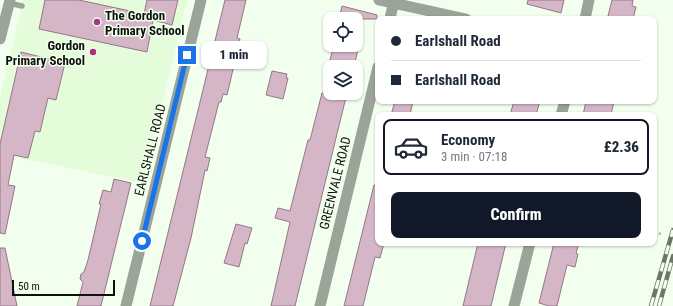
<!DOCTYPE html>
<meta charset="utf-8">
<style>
body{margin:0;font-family:"Roboto Condensed",sans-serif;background:#f6f6f7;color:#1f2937;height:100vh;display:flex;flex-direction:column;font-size:15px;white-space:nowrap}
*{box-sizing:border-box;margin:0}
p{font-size:13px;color:#747a83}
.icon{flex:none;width:22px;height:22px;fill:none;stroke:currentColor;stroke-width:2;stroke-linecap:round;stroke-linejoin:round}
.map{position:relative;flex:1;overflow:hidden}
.side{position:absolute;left:375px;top:112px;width:282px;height:134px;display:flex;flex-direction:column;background:#fff;border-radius:8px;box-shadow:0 1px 3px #0004}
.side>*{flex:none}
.guide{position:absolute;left:375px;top:16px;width:282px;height:88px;border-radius:8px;box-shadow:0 1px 3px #0004;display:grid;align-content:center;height:88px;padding:0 16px;background:#fff}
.buttons{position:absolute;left:323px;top:12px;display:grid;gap:8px}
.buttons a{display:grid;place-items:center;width:40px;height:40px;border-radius:8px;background:#fff;box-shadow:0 1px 3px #0004;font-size:20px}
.scale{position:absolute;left:12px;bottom:10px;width:103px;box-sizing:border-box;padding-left:4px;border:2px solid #0c1209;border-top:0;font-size:11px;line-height:14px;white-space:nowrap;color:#0c1209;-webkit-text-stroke:3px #f3ffee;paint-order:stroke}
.end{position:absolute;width:18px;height:18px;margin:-9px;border:5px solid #1a73e8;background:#fff;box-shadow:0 0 0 2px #fff}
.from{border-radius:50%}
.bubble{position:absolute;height:28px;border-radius:8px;background:#fff;box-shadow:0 1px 3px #0004;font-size:13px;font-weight:800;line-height:28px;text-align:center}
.guide b{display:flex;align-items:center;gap:14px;height:38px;font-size:15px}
.guide b+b{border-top:1px solid #e0e1e3}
.guide i{width:10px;height:10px;background:#1f2937}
ul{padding:7px 0 0;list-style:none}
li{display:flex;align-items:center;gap:12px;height:56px;margin:0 8px 6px;padding:0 8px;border:2px solid transparent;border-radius:8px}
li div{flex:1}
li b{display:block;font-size:15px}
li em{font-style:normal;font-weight:800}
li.current{border-color:#111827}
li>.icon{width:36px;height:36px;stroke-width:1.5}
.action{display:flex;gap:8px;margin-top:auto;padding:8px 16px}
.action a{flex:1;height:46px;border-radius:8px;background:#111827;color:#fff;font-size:16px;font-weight:800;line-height:46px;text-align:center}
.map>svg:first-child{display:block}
.built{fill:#e4fcda}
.building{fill:#d4b6c7;stroke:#937788}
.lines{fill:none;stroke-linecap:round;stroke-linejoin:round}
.path{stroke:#a5afa1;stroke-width:2.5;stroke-dasharray:2 3;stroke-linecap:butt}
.lane{stroke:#9ca499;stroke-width:5.5}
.street{stroke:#9ca499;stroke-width:11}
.rail-casing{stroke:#6e766a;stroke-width:4.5}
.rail{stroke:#f3ffee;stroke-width:3;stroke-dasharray:9;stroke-linecap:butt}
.route{stroke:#1a73e8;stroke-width:5}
.poi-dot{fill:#aa3287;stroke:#f3ffee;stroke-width:1.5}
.labels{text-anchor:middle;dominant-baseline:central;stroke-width:3;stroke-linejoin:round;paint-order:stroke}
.poi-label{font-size:13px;font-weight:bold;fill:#0c1209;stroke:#f3ffee;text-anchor:start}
.street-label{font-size:13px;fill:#0c1209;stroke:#f3ffee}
</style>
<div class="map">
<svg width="673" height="306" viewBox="0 0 673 306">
<rect width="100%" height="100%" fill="#f3ffee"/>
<path class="built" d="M23,0H187L143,183L0,154V98Z"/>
<path class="building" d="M45,0H79L144,14L147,0H178L172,25L153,20L147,52L39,29Z
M225,0H246L237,38L240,39L231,78L227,95L223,94L221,102H219L205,157L210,158L207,171L205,170L191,238L173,306H150Z
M528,0H564L561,13L527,4Z
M612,0H633L632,6L636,7L633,19H619L608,16Z
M342,6L377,15V19H339Z
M334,45H359L354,67H328Z
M21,52L65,63L56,100L48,98L40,132L35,131L28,158L14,155L8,185L15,186L5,234L0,233V144Z
M272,71L287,74L286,78H288L283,99L266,95Z
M322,93H347L295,306H271L290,222L275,218L278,208L290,211L308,140H310Z
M395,101H413L410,115H391Z
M514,101H540L536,115H510Z
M586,101H614L611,115H583Z
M114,179L131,183L101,306H77L83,282L80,279L81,274L84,272L88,260L101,204H99L103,190L111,192Z
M374,185L378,186V243H384L380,258L375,257L363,306H344Z
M236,224L252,228L247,244L245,243L239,267L224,263Z
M478,243H506L491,306H463Z
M554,243H579L576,253L578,254L575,267L567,265L557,306H549L539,303Z
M0,248H5L17,306H0Z"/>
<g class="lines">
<path class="path" d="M654,232L661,234"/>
<path class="lane" d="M9,3L22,6"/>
<path class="street" d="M379,0L466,19
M390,19L394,0
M585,19L589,0
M0,39L10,0
M561,115L565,101
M126,306L201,0
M320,306L378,67
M514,306L530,243"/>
<g class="rail-casing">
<path id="rail" d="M651,306L673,230
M659,306L673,256"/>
</g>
<use href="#rail" class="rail"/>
</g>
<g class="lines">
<path class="route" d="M142,241L187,55"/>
</g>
<g class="poi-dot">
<circle cx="97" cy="22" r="4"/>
<circle cx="93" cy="52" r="4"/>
</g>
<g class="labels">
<g class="poi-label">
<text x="105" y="15">The Gordon<tspan x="105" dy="15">Primary School</tspan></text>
<text x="85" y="45" text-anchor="end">Gordon<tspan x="85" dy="15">Primary School</tspan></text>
</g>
<g class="street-label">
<text transform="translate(150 150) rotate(-76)">EARLSHALL ROAD</text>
<text transform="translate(335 183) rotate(-76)">GREENVALE ROAD</text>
</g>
</g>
</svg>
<div class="buttons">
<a><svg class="icon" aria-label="locate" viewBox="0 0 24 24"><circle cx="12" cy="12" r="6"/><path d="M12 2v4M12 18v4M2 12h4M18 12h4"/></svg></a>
<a><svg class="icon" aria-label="layers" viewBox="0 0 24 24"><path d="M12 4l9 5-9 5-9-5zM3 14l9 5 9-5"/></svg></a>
</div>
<div class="scale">50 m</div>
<i class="end from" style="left:142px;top:241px"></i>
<i class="end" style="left:187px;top:55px"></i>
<div class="bubble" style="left:201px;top:41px;width:66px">1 min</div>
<div class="guide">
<b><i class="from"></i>Earlshall Road</b>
<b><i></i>Earlshall Road</b>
</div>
<section class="side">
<ul>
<li class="current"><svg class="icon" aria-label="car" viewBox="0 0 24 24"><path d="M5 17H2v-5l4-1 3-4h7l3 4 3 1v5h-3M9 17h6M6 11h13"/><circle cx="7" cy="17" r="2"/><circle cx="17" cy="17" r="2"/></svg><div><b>Economy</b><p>3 min · 07:18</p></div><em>£2.36</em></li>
</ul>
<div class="action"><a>Confirm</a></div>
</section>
</div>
